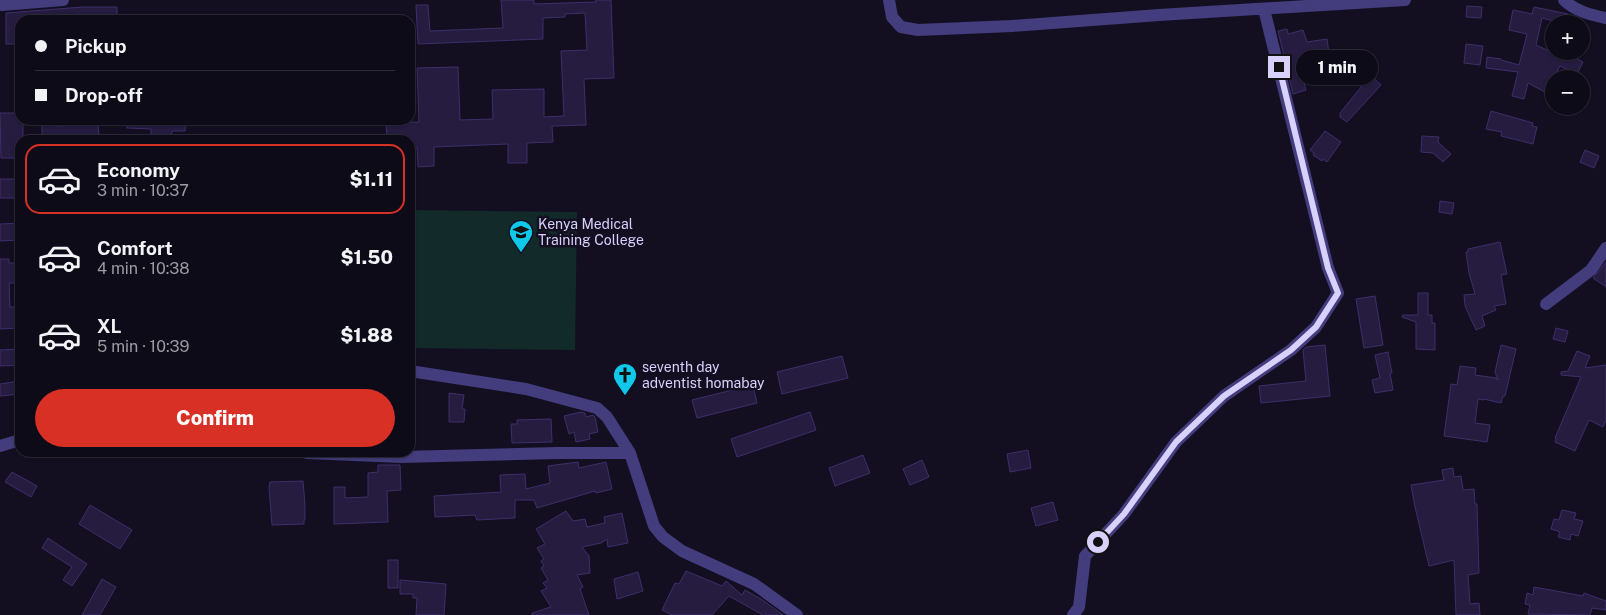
<!DOCTYPE html>
<meta charset="utf-8">
<style>
body{margin:0;font-family:"Public Sans",sans-serif;background:#171422;color:#f1f3f6;height:100vh;display:flex;flex-direction:column;font-size:19px;white-space:nowrap}
*{box-sizing:border-box;margin:0}
p{font-size:16px;color:#9b9ba2}
.icon{flex:none;width:28px;height:28px;fill:none;stroke:currentColor;stroke-width:2;stroke-linecap:round;stroke-linejoin:round}
.map{position:relative;flex:1;overflow:hidden}
.drawer{position:absolute;left:15px;top:135px;width:400px;height:322px;display:flex;flex-direction:column;background:#0e0b19;border-radius:15px;box-shadow:0 1px 4px #0004,0 0 0 1px #2e2b38}
.drawer>*{flex:none}
.hud{position:absolute;left:15px;top:15px;width:400px;height:110px;border-radius:15px;box-shadow:0 1px 4px #0004,0 0 0 1px #2e2b38;display:grid;align-content:center;height:110px;padding:0 20px;background:#0e0b19}
.controls{position:absolute;left:1545px;top:15px;display:grid;gap:10px}
.controls a{display:grid;place-items:center;width:45px;height:45px;border-radius:50%;background:#0e0b19;box-shadow:0 1px 4px #0004,0 0 0 1px #2e2b38;font-size:25px}
.end{position:absolute;width:22px;height:22px;margin:-11px;border:6px solid #d8d1fc;background:#111;box-shadow:0 0 0 2px #111}
.from{border-radius:50%}
.bubble{position:absolute;height:35px;border-radius:18px;background:#0e0b19;box-shadow:0 1px 4px #0004,0 0 0 1px #2e2b38;font-size:16px;font-weight:800;line-height:35px;text-align:center}
.hud b{display:flex;align-items:center;gap:18px;height:48px;font-size:19px}
.hud b+b{border-top:1px solid #2e2b38}
.hud i{width:12px;height:12px;background:#f1f3f6}
ul{padding:9px 0 0;list-style:none}
li{display:flex;align-items:center;gap:15px;height:70px;margin:0 10px 8px;padding:0 10px;border:2px solid transparent;border-radius:15px}
li div{flex:1}
li b{display:block;font-size:19px}
li em{font-style:normal;font-weight:800}
li.active{border-color:#d93025}
li>.icon{width:45px;height:45px;stroke-width:1.5}
.button{display:flex;gap:10px;margin-top:auto;padding:10px 20px}
.button a{flex:1;height:58px;border-radius:30px;background:#d93025;color:#fff;font-size:20px;font-weight:800;line-height:58px;text-align:center}
.map>svg:first-child{display:block}
.green{fill:#122a2a}
.building{fill:#251c40;stroke:#3e2f6b}
.lines{fill:none;stroke-linecap:round;stroke-linejoin:round}
.minor{stroke:#433c7d;stroke-width:12}
.route{stroke:#d8d1fc;stroke-width:6}
.labels{text-anchor:middle;dominant-baseline:central;stroke-width:5;stroke-linejoin:round;paint-order:stroke}
.poi-label{font-size:14px;fill:#d8d1fc;stroke:#130f21;text-anchor:start}
</style>
<div class="map">
<svg width="1606" height="615" viewBox="0 0 1606 615">
<rect width="100%" height="100%" fill="#130f21"/>
<path class="green" d="M410,210L577,212L575,350L410,348Z"/>
<path class="building" d="M501,0H534V4L596,2V0H611L614,78L584,79L586,125L552,126L553,142L527,143V163H508V144L434,147V166L418,167L417,147L410,148V140H387L386,123L419,122L417,68L458,67L460,120L493,119L492,90L544,89V117L564,116L561,51L587,50L585,13L565,14V17L543,18V39L418,44L416,5H428L430,31L503,28Z
M1467,6L1482,7L1481,18L1466,17Z
M83,7H117V20H20V44H6V13Z
M1534,7L1568,14L1566,24L1542,18L1536,45L1570,60L1572,56L1583,62L1577,74L1560,66L1545,92L1528,83L1524,99L1512,96L1518,72L1486,68L1487,57L1501,59V60L1519,65L1527,34L1509,30L1513,10L1532,14Z
M1287,29L1288,34L1303,30L1307,42L1327,39L1329,53L1313,56L1314,63L1299,64L1306,90L1293,94L1278,31Z
M1466,44L1483,46L1480,65L1464,63Z
M1355,54L1369,58L1365,70L1381,85L1347,122L1340,117V113L1362,86L1347,82Z
M1491,111L1533,123L1532,126L1537,127L1533,144L1501,136L1502,132L1486,129Z
M0,113H20V120H23V140H20V158H1Z
M42,120H55V126L81,125V120H98L99,140H42Z
M127,120H186L185,131H172L171,140H151V129L127,128Z
M1325,131L1341,142L1327,162L1323,159L1322,161L1313,155L1314,153L1310,150Z
M1422,136L1439,137L1438,142L1451,154L1443,162L1433,153L1421,152Z
M1585,150L1599,156L1594,168L1580,162Z
M0,179H20V198H0Z
M1440,201L1454,203L1452,214L1439,212Z
M20,223V240L0,241V224Z
M1500,242L1507,274L1501,275L1506,304L1494,306L1496,310L1482,316L1485,326L1476,330L1465,306L1464,295L1475,294L1469,273L1466,252H1468V249Z
M0,259H9V263H20V283H9L10,307H20V328L0,329Z
M1606,262V287L1593,278Z
M1418,293H1428V315H1432V323H1435V350L1416,349V322L1402,317L1403,315H1418Z
M1375,296L1383,345L1364,348L1356,299Z
M1556,328L1568,331L1565,342L1553,339Z
M1325,345L1330,396L1261,403L1259,386L1306,381L1303,350L1306,347Z
M1501,345L1516,349L1505,396H1503L1501,403L1484,399V400L1478,399L1475,423L1490,425L1487,442L1444,436L1451,384L1457,385L1460,366L1476,368L1475,375L1496,378L1498,380L1495,372Z
M20,349V365L0,366V350Z
M1577,351L1590,356L1585,368L1606,365V420L1603,427L1589,420L1575,451L1555,442L1556,439L1555,438L1581,377L1561,375V372L1568,371Z
M1388,352L1392,373H1390L1393,390L1375,393L1372,380L1380,378L1375,355Z
M842,356L848,378L782,394L777,372Z
M20,381V394L0,396V384Z
M753,385L757,403L697,418L692,400Z
M449,393L464,395L462,409H465L464,422H449Z
M581,412L585,413L586,417L593,415L595,417L598,432L589,434L590,439L576,442L574,432L569,434L564,416Z
M810,412L816,430L737,457L731,439Z
M551,419L552,442L512,443L511,424H517V420Z
M1028,450L1031,468L1010,472L1007,454Z
M863,455L870,473L835,486L829,468Z
M922,460L929,477L910,485L903,469Z
M578,462L579,468L606,462L612,489L596,493L595,491L537,508L534,500H515V518L477,520L475,515L435,517L434,496L501,492L500,475L525,474L526,489L550,483L548,466Z
M378,465H400L401,490L387,491L388,522L334,524V487H345V498L368,497V473L378,472Z
M1453,468L1454,477L1461,476L1463,490L1474,489L1475,504H1477L1479,573L1468,575L1470,604L1479,603L1480,615H1456L1454,560L1429,566L1415,507L1411,485L1444,480L1442,470Z
M12,472L37,486L31,497L5,482Z
M303,481L305,505V520H304V524L272,525L269,488L270,482Z
M1053,502L1058,520L1036,526L1031,508Z
M90,505L132,530L120,549L79,524Z
M1562,510L1576,513L1574,519L1583,521L1578,536L1571,534L1570,540L1558,537L1560,532L1551,529L1554,519L1559,520Z
M566,511L573,521L585,519L587,527L605,523L604,517L622,513L628,543L608,547L607,539L601,543L582,547L589,556L590,573L577,575L583,587L580,589L589,615H532V613L551,607L541,591L547,588L543,583L548,580L541,568L544,566L541,561L544,559L537,548L545,544L536,529Z
M48,538L87,564L72,586L63,580L72,567L42,548Z
M388,560H398V588H388Z
M686,571L722,586L726,581L742,595L745,590L761,599L783,615H763L729,596L712,615H672L662,610L675,583L679,584Z
M638,572L643,591L617,599L614,579Z
M102,579L116,587L100,615H82Z
M400,580L446,584L444,615H416L417,598H413V594H400Z
M1534,587L1583,596L1584,593L1606,601V610L1592,608L1590,615L1528,614L1530,605L1525,604L1527,593L1533,595Z"/>
<g class="lines">
<path class="minor" d="M889,0L892,17L901,27L918,30L1012,26L1159,15L1405,0
M1564,0C1575,11 1591,15 1606,18
M2,5L63,0
M1546,304L1591,270L1606,248
M410,371L526,389L597,408L607,417L630,453L654,526L663,537L682,551L754,584L797,615
M0,446L20,440
M307,453L401,457L557,453H630
M1073,615L1079,607L1085,556L1124,514L1176,442L1224,396L1291,350L1316,327L1338,293L1328,268L1264,9"/>
</g>
<g class="lines">
<path class="route" d="M1098,542L1124,514L1176,442L1224,396L1291,350L1316,327L1338,293L1328,268L1279,67"/>
</g>
<defs>
<g id="university-pin" transform="scale(1.25)"><path d="M0 17L-7.5 6A9.5 9.5 0 1 1 7.5 6Z" fill="#0fc8ea" stroke="#130f21"/><path d="M0-5L7-2L0 1L-7-2ZM-4 1L0 2.5L4 1V4Q0 6-4 4Z" fill="#111"/></g>
<g id="church-pin" transform="scale(1.25)"><path d="M0 17L-7.5 6A9.5 9.5 0 1 1 7.5 6Z" fill="#0fc8ea" stroke="#130f21"/><path d="M-1.2-6h2.4v3.5h3.3v2.4h-3.3V6h-2.4V-.1h-3.3v-2.4h3.3Z" fill="#111"/></g>
</defs>
<g fill-rule="evenodd">
<use href="#university-pin" x="521" y="232"/>
<use href="#church-pin" x="625" y="375"/>
</g>
<g class="labels">
<g class="poi-label">
<text x="538" y="224">Kenya Medical<tspan x="538" dy="16">Training College</tspan></text>
<text x="642" y="367">seventh day<tspan x="642" dy="16">adventist homabay</tspan></text>
</g>
</g>
</svg>
<div class="controls">
<a>+</a>
<a>−</a>
</div>
<i class="end from" style="left:1098px;top:542px"></i>
<i class="end" style="left:1279px;top:67px"></i>
<div class="bubble" style="left:1296px;top:50px;width:82px">1 min</div>
<div class="hud">
<b><i class="from"></i>Pickup</b>
<b><i></i>Drop-off</b>
</div>
<section class="drawer">
<ul>
<li class="active"><svg class="icon" aria-label="car" viewBox="0 0 24 24"><path d="M5 17H2v-5l4-1 3-4h7l3 4 3 1v5h-3M9 17h6M6 11h13"/><circle cx="7" cy="17" r="2"/><circle cx="17" cy="17" r="2"/></svg><div><b>Economy</b><p>3 min · 10:37</p></div><em>$1.11</em></li>
<li><svg class="icon" aria-label="car" viewBox="0 0 24 24"><path d="M5 17H2v-5l4-1 3-4h7l3 4 3 1v5h-3M9 17h6M6 11h13"/><circle cx="7" cy="17" r="2"/><circle cx="17" cy="17" r="2"/></svg><div><b>Comfort</b><p>4 min · 10:38</p></div><em>$1.50</em></li>
<li><svg class="icon" aria-label="car" viewBox="0 0 24 24"><path d="M5 17H2v-5l4-1 3-4h7l3 4 3 1v5h-3M9 17h6M6 11h13"/><circle cx="7" cy="17" r="2"/><circle cx="17" cy="17" r="2"/></svg><div><b>XL</b><p>5 min · 10:39</p></div><em>$1.88</em></li>
</ul>
<div class="button"><a>Confirm</a></div>
</section>
</div>
